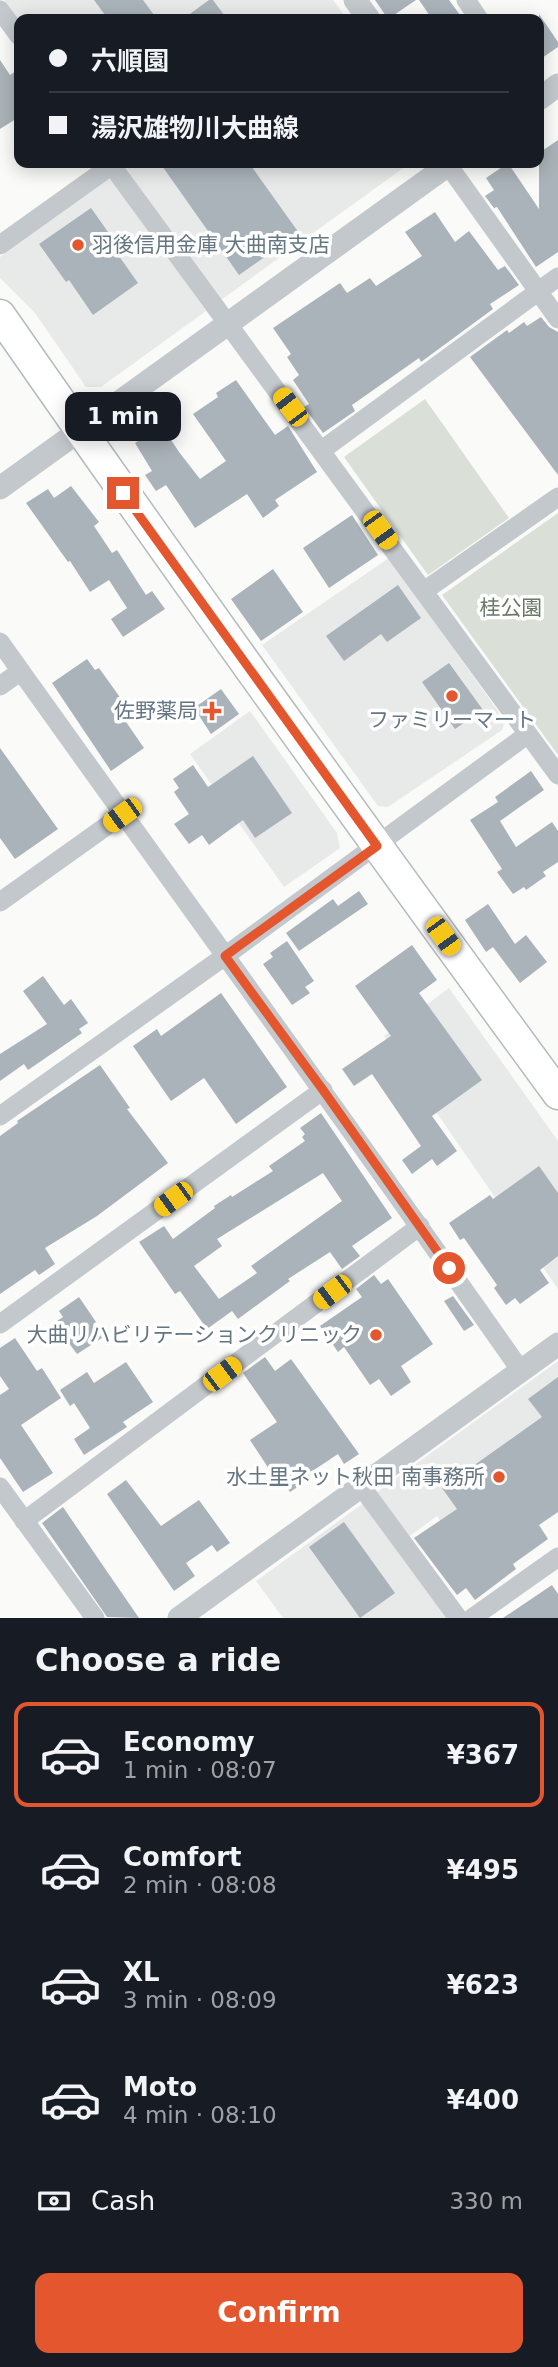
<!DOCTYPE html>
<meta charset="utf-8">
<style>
body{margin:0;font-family:"DejaVu Sans","Noto Sans JP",sans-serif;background:#20242c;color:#f1f3f6;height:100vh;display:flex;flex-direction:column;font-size:26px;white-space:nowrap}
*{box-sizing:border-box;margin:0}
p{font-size:23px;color:#9ea1a6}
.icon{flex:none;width:38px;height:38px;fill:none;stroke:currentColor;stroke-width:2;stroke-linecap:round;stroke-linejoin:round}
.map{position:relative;height:1618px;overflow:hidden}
.details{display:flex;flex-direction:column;background:#171b24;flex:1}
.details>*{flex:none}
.hud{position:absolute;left:14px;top:14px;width:530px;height:154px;border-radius:14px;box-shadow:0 4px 18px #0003;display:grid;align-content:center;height:154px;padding:0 35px;background:#171b24}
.end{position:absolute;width:32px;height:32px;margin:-16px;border:9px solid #e4572e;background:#fff;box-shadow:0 0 0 4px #fff}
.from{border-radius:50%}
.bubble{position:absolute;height:49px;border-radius:14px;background:#171b24;box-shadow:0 4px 18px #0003;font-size:23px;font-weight:700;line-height:49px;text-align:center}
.car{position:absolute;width:21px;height:42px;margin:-21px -10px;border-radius:9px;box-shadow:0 0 5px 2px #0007;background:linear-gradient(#f5c518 24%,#345 0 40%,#f5c518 0 76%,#345 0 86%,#f5c518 0)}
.hud b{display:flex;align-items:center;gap:24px;height:66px;font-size:26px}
.hud b+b{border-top:2px solid #363941}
.hud i{width:18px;height:18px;background:#f1f3f6}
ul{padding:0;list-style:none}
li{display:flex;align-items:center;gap:21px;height:105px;margin:0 14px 10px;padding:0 21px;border:4px solid transparent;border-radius:14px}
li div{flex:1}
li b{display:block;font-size:26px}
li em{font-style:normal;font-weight:700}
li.selected{border-color:#e4572e}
li>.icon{width:63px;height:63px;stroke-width:1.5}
h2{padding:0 35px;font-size:32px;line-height:84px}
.pay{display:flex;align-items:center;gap:18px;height:77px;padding:0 35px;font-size:26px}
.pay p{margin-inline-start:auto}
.cta{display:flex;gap:14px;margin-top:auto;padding:14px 35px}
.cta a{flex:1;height:80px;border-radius:14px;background:#e4572e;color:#fff;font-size:28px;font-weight:700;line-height:80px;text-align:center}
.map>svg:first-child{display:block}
.built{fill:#e8e9e9}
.green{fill:#dadfd7}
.building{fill:#aab3b9;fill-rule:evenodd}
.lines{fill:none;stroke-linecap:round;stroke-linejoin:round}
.primary-casing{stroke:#b5babe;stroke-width:33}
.minor{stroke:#c3c8cc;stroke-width:19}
.tertiary{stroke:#c3c8cc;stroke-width:23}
.primary{stroke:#fff;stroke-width:30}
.route{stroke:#e4572e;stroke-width:9}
.poi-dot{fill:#e4572e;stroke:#fff;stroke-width:2.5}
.labels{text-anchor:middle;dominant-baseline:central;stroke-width:7;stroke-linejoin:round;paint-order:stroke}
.poi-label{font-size:21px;fill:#657683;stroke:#fff;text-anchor:end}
.park-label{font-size:21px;fill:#687a64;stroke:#fff}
</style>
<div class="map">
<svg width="558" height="1618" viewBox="0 0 558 1618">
<rect width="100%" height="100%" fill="#fafaf8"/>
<path class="built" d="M4,0H333L347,19L19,21Z
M122,163H410L221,300Z
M104,179L114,180L206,311L101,387H86L35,313L0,278V257Z
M389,558L505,721L502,730L388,807L378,806L262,645Z
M250,711L337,833L340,848L284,887L190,754Z
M449,988L558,1141V1289L384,1036Z
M558,1361V1470L455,1543L437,1516L407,1538L376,1493Z
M365,1502L448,1618H283L256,1581Z"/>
<path class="green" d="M425,399L509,518L428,575L344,457Z
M558,513V755L442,595Z"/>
<path class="building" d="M94,0H143L157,19H108Z
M209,0H213L227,19H183Z
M375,0H416L388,19Z
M419,0H449L463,19H432Z
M539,14L558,42V47L539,60Z
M0,60L10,75L19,69V117L0,129Z
M558,140V252L536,267L497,207L494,208L485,196L494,190L486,178L508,163L539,209V153Z
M160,163H249L299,233L239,275Z
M91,208L118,246L114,249L138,283L93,315L69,280L66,282L39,244Z
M435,212L455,242L469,231L498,270L505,266L519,285L490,304L493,309L421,362L419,358L352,405L355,411L323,433L304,407L309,404L293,380L299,375L287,357L291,354L273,328L340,283L347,293L370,278L376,286L422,256L405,232Z
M541,317L549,327L558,332V475L470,357L507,330L509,333L524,322L527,326Z
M236,380L275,435L288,426L317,472L275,500L279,506L263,518L247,494L195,528L166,485L156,491L145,475L152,471L135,443L162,426L179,452L200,479L226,461L193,414L218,397L216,393Z
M71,486L99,522L94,526L112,553L117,550L146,595L152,591L165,609L123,637L111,619L127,608L109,580L90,592L70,561L68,562L26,503L48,489L54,498Z
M352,515L378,555L329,588L303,548Z
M273,569L303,612L261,641L231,599Z
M398,585L421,618L387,642L381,634L344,661L326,636Z
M87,659L95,670L99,668L132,714L124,719L144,748L111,771L52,683Z
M449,663L483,710L455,729L422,682Z
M221,689L239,714L211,734L194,708Z
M0,748L58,829L15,859L0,838Z
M253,756L292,813L255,838L243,820L209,845L202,835L189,844L174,824L189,814L174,792L179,788L173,779L193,765L208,787Z
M531,771L544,790L500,821L516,847L552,822L558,831V862L543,872L546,876L526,890L524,887L513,894L497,872L502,869L470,820L498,802L495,797Z
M359,891L368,904L299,951L286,933L333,899L338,906Z
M488,904L515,944L526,935L547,962L520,983L493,947L486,952L465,920Z
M287,941L314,981L305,987L310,993L292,1005L263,964L273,957L270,953Z
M412,945L437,980L419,993L482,1080L432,1116L457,1151L437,1166L432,1159L412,1174L402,1160L421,1146L372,1074L354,1086L342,1069L391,1036L355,986Z
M43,976L64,1005L71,999L88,1023L79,1029L82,1033L28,1070L24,1064L0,1081V1054L47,1024L23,991Z
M221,993L287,1087L236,1124L204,1078L171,1101L133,1046L157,1029L161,1036Z
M100,1065L130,1108L127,1109L168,1163L97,1216L45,1248L55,1264L39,1275L35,1270L0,1294V1136L18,1123L17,1121Z
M321,1113L392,1218L352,1246L360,1256L342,1269L330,1252L288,1279L290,1281L238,1319L232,1311L207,1329L180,1291L175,1294L139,1242L164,1226L173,1239L215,1208L214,1206L231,1195L232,1197L273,1171L269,1166L305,1141L302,1137L305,1134L300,1128ZM323,1173L342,1201L251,1266L257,1273L219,1299L194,1266L222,1246L217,1239Z
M539,1166L558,1193V1256L540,1270L549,1283L520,1304L515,1298L506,1305L494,1288L497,1285L464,1238L460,1240L449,1223L490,1195L493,1199Z
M374,1275L381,1284L388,1279L433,1344L401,1366L411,1382L391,1396L379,1379L370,1385L344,1347L338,1352L320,1326L362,1297L356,1289Z
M453,1296L474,1325L464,1331L444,1301Z
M79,1297L96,1322L93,1324L102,1338L77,1354L54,1323L63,1317L59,1311Z
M15,1338L37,1371L42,1368L61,1398L21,1425L53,1473L23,1492L0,1458V1395L9,1389L0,1376V1348Z
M265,1357L275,1371L291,1359L359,1454L344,1464L338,1454L308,1474L311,1478L290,1492L273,1466L269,1469L250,1440L277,1422L243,1373Z
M126,1362L153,1402L123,1422L127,1427L84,1455L74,1439L90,1428L74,1403L70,1406L60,1390L87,1372L94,1383Z
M558,1377V1512L539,1525L548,1539L513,1564L516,1569L475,1600L466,1588L457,1595L414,1538L457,1509L442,1488L542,1417L528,1399Z
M126,1480L161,1526L199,1500L230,1543L217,1552L212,1545L186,1563L195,1576L174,1591L107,1494Z
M63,1507L108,1573L139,1618L107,1617L42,1523Z
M344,1522L395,1593L360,1618L309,1547Z
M552,1585L558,1594V1618H503Z"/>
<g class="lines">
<g class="primary-casing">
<path id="primary" d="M0,315C182,577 369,836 558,1094"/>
</g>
<path class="minor" d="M466,0L479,19
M0,10L19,36
M110,163L558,775
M448,165L558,319
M0,245L112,165
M322,450L558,277
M424,591L558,497
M0,642C173,885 350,1126 521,1371
M0,686L21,671
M0,902L122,815
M0,1116L225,956L528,734
M0,1324L323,1090
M361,1486L458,1618
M0,1487L95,1618
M24,1521L420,1226
M472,1618L558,1557"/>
<path class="tertiary" d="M355,0L369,19
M539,99L558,85
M0,488L451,163
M179,1618L558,1344"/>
<use href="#primary" class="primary"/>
</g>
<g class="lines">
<path class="route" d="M123,493L377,846L225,956L323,1090L449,1268"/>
</g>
<g class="poi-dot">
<circle cx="78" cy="245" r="7"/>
<circle cx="452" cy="696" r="7"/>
<path d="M208.5 700.5h7v7h7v7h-7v7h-7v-7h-7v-7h7z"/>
<circle cx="376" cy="1335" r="7"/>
<circle cx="499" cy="1477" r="7"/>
</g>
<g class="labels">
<g class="poi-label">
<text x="92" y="245" text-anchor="start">羽後信用金庫 大曲南支店</text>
<text x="198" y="711">佐野薬局</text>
<text x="452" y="720" text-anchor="middle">ファミリーマート</text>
<text x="362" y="1335">大曲リハビリテーションクリニック</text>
<text x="485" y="1477">水土里ネット秋田 南事務所</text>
</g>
<g class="park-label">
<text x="511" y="608">桂公園</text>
</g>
</g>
</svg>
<i class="end from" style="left:449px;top:1268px"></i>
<i class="end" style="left:123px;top:493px"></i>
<div class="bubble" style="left:65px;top:392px;width:116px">1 min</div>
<i class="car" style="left:290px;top:407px;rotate:323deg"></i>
<i class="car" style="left:380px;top:530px;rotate:144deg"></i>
<i class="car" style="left:122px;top:815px;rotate:234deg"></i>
<i class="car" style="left:443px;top:936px;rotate:144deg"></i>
<i class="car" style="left:173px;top:1199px;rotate:234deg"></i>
<i class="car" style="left:332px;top:1292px;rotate:233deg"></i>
<i class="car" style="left:222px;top:1374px;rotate:53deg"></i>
<div class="hud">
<b><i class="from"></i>六順園</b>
<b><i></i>湯沢雄物川大曲線</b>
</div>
</div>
<section class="details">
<h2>Choose a ride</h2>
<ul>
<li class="selected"><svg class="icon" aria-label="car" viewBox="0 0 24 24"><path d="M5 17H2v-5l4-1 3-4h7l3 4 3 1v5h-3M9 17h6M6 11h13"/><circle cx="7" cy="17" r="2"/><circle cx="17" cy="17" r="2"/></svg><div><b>Economy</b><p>1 min · 08:07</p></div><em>¥367</em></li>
<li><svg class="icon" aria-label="car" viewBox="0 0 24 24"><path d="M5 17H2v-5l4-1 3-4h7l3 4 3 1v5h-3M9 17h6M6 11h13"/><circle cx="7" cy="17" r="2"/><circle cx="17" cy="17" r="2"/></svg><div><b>Comfort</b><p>2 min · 08:08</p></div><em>¥495</em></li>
<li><svg class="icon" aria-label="car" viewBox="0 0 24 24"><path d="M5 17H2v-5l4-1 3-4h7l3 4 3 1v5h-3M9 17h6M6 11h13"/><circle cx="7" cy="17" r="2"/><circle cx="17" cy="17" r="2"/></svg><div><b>XL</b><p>3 min · 08:09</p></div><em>¥623</em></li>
<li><svg class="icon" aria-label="car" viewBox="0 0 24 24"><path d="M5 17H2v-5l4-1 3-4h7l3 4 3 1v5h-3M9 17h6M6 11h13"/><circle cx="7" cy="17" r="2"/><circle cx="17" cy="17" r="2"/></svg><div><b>Moto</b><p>4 min · 08:10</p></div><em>¥400</em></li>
</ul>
<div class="pay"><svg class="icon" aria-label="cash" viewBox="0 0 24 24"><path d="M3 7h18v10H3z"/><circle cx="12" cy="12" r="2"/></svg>Cash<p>330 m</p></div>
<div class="cta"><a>Confirm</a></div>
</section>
